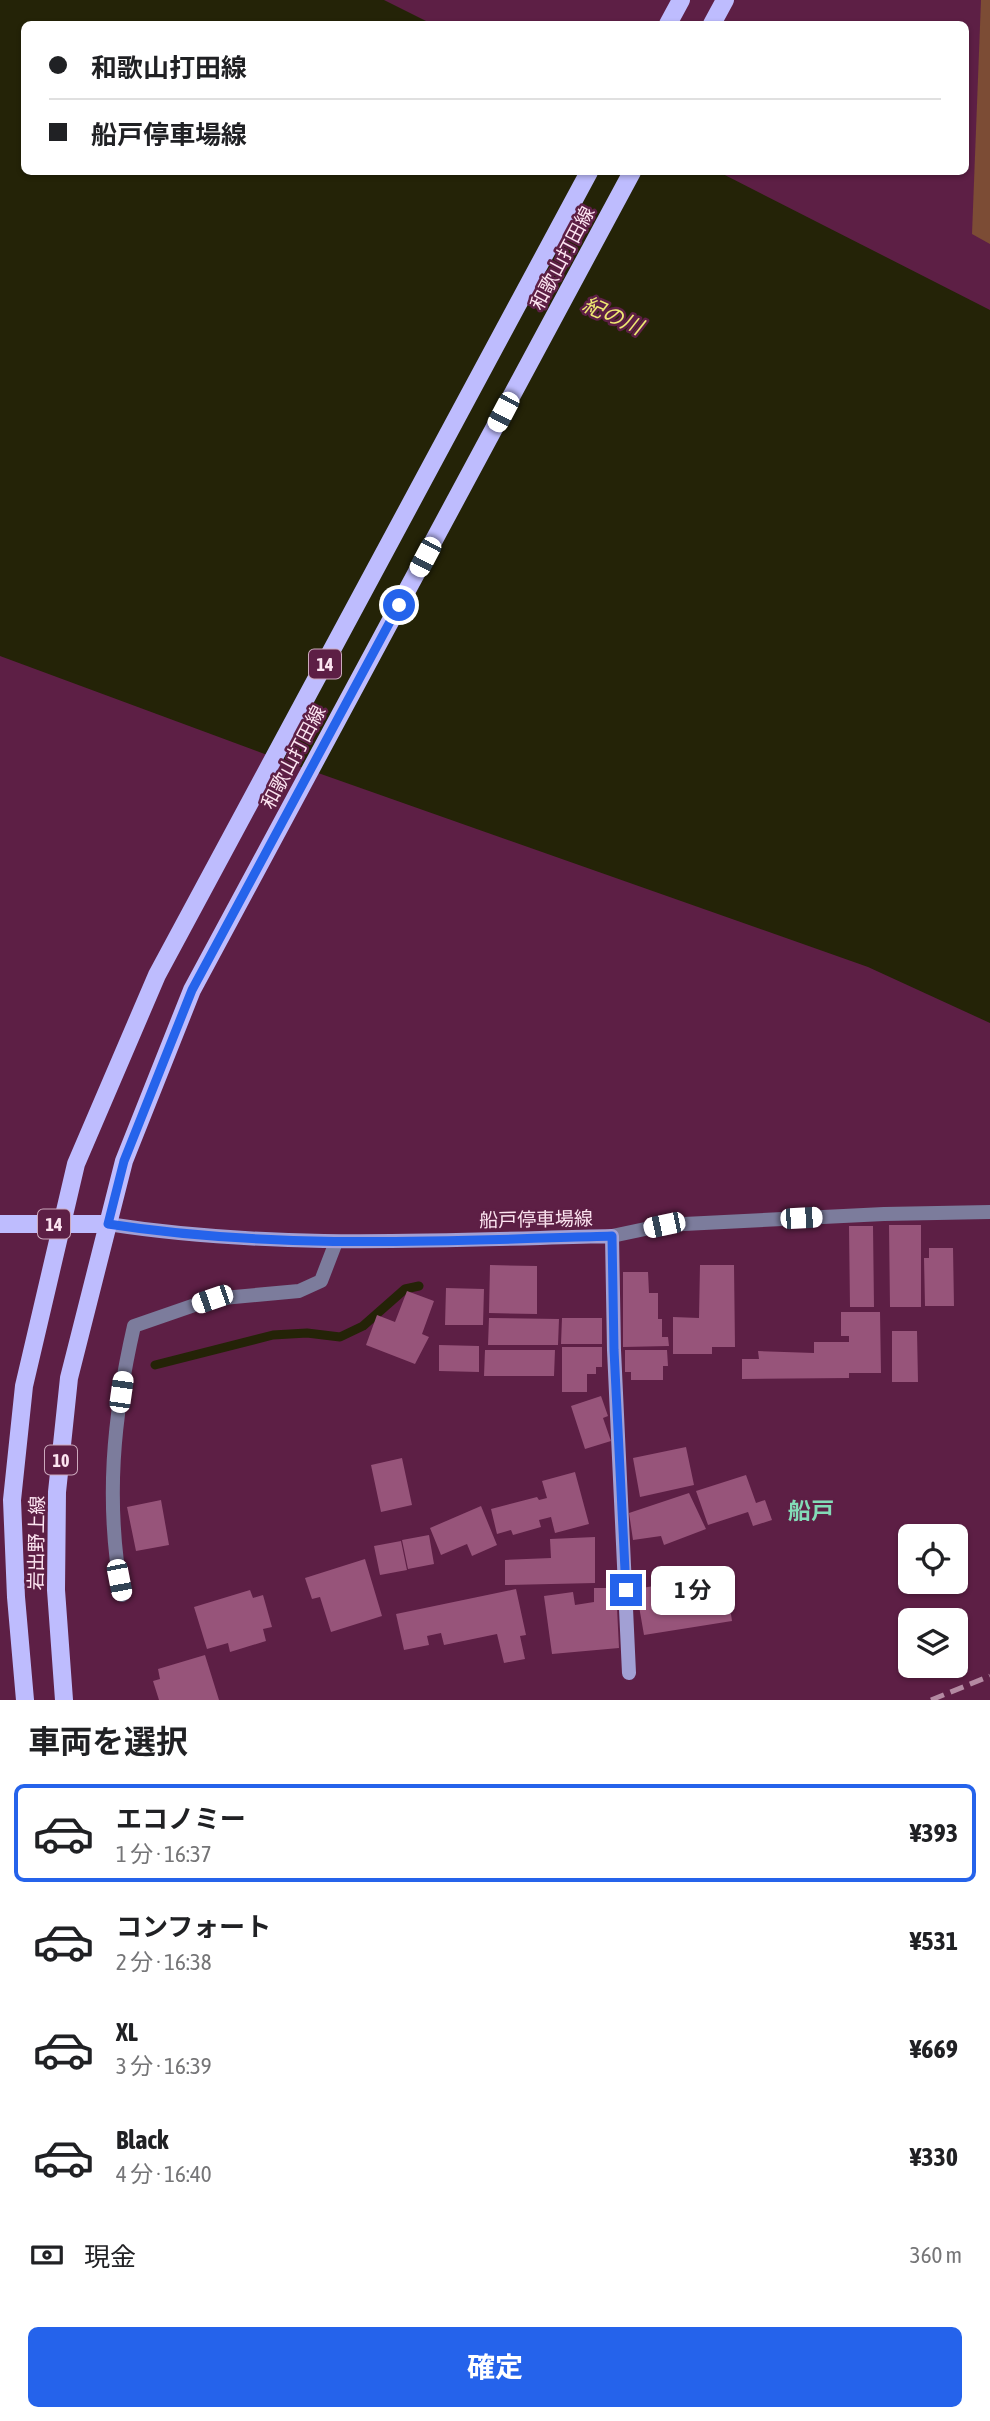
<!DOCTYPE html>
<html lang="ja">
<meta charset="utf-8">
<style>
body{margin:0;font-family:"Asap Condensed","Noto Sans JP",sans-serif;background:#f6f6f6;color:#202124;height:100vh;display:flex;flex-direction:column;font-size:26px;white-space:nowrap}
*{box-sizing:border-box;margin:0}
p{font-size:23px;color:#757577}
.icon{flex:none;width:38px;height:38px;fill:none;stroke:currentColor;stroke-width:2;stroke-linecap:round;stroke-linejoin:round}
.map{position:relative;height:1700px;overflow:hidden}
.panel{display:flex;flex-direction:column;background:#fff;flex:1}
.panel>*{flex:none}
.banner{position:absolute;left:21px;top:21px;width:948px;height:154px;border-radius:10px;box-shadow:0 2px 5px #0004;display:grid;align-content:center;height:154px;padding:0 28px;background:#fff}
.controls{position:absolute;left:898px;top:1524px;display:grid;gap:14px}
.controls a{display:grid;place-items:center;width:70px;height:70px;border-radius:10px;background:#fff;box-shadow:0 2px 5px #0004;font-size:35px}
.end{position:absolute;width:32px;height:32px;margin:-16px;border:9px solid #2563eb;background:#fff;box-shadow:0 0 0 4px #fff}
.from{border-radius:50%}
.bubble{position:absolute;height:49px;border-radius:10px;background:#fff;box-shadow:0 2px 5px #0004;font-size:23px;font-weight:700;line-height:49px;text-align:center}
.car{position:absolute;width:21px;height:42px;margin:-21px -10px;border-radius:9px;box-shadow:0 0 5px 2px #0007;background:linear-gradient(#fff 24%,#345 0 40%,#fff 0 76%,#345 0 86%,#fff 0)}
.banner b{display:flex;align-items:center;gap:24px;height:66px;font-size:26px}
.banner b+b{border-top:2px solid #e0e0e0}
.banner i{width:18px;height:18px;background:#202124}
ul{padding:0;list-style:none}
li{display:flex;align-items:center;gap:21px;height:98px;margin:0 14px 10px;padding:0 14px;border:4px solid transparent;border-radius:10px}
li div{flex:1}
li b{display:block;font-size:26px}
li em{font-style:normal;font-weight:700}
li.selected{border-color:#2563eb}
li>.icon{width:63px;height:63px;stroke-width:1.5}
h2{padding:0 28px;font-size:32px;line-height:84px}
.pay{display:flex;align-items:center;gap:18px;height:77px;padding:0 28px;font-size:26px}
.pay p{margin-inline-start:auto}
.button{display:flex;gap:14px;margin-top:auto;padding:14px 28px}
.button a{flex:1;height:80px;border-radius:10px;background:#2563eb;color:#fff;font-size:28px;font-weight:700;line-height:80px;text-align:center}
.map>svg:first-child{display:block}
.green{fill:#7c4c35}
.water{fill:#242307}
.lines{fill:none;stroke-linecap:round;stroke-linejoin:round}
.stream{stroke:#242307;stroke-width:9}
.building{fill:#97547a}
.minor{stroke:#7c7c9c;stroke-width:14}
.secondary{stroke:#a2a0d4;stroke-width:14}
.primary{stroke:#bebcfe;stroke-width:18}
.rail{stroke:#b48aa2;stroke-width:5;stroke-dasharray:14 7;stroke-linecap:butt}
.route{stroke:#2563eb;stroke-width:9}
.labels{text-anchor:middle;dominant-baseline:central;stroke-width:5;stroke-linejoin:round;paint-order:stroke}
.shield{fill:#5d1f45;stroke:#cca9bd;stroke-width:2}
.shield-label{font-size:18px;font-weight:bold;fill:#fce4f0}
.street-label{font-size:19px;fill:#fce4f0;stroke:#5d1f45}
.water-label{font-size:21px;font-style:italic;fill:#eee872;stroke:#5d1f45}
.quarter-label{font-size:23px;font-weight:bold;fill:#83dbb7;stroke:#5d1f45}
</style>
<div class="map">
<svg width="990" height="1700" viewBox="0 0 990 1700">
<rect width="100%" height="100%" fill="#5d1f45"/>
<path class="green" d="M981,0H990V244L972,234Z"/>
<path class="water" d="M0,0H384L432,24H24V172H719L990,310V1023L868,967L270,756L0,656Z"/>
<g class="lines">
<path class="stream" d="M155,1365L273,1335L307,1333L340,1337L363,1326L405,1289L419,1286"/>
</g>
<path class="building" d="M889,1225H921V1307H890Z
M849,1226H873L874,1307H850Z
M929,1248H953L954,1306H925L924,1258H929Z
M490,1265L537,1266V1314L489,1313Z
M700,1265H734L735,1347H712V1354H673V1317L699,1318Z
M623,1272H648L649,1293H658V1319H662V1337H668L669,1346L623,1347Z
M446,1288L484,1289L483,1325H445Z
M407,1291L434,1301L422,1334L429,1337L415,1364L366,1345L377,1315L395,1322Z
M841,1312H880L881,1373H849V1378L742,1379V1359H759L758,1351L814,1353V1342H849V1336H841Z
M489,1318L559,1319L558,1345H488Z
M562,1318H602V1344H561Z
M892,1331H917L918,1382H892Z
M439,1345L479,1346V1372L439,1371Z
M562,1347H602V1367H596V1374H587V1392H562Z
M485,1350H555L554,1376H484Z
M625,1350H667L668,1366H663V1380H631V1372H625Z
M601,1396L608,1416L603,1418L611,1441L585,1449L571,1406Z
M686,1447L694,1485L640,1497L633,1458Z
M402,1458L412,1505L381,1512L371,1465Z
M575,1472L589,1524L555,1533L551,1517L539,1520L541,1527L513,1535L511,1530L497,1534L491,1509L537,1497L539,1500L547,1498L542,1481Z
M746,1475L756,1503L765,1500L772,1520L753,1526L748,1512L708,1525L696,1491Z
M689,1493L706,1529L664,1545L661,1536L633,1540L629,1513Z
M161,1500L169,1545L136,1551L127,1507Z
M481,1506L497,1545L472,1556L467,1544L441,1555L430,1528Z
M429,1535L434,1564L408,1569L402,1540Z
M595,1537V1583L505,1585V1560L551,1558L550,1539Z
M401,1541L407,1570L380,1575L374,1546Z
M365,1559L382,1616L331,1632L320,1597L312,1599L305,1578Z
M725,1574L732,1621L644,1635L636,1589Z
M594,1588H616L619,1648L552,1654L544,1596L573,1592L575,1605L594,1602Z
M516,1589L526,1635L520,1636L525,1659L504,1663L497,1634L444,1645L441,1633L427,1636L429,1645L404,1650L396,1614Z
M250,1590L253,1598L263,1595L272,1627L263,1629L266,1641L230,1652L228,1643L207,1649L194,1607Z
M205,1655L219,1700H159L153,1681L160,1679L158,1669Z"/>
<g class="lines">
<path class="minor" d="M612,1236L664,1225L884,1214L990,1212
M122,1595C105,1502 113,1418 134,1326L212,1299L299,1291L321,1281L336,1242"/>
<path class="secondary" d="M108,1224C275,1250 444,1240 612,1236L614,1350L629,1673"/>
<path class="primary" d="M668,24L681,0
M712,24L725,0
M0,1224H108
M25,1700L16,1597L12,1500L24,1386L76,1164L157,975L589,172
M64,1700L56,1590L57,1492L69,1378L124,1161L192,990L632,172"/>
<path class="rail" d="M931,1700L990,1676"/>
</g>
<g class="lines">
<path class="route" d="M399,605L192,990L124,1161L108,1224C275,1250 444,1241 612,1236L614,1350L626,1590"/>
</g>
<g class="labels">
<g class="shield">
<rect x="309" y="649.5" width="32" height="29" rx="5"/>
<rect x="38" y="1209.5" width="32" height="29" rx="5"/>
<rect x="45" y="1445.5" width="32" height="29" rx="5"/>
</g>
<g class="shield-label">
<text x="325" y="664">14</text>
<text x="54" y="1224">14</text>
<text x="61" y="1460">10</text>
</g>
<g class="street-label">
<text transform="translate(562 258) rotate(-62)">和歌山打田線</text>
<text transform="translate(293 757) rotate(-62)">和歌山打田線</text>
<text transform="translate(536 1219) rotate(-1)">船戸停車場線</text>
<text transform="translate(36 1543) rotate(-89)">岩出野上線</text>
</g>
<g class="water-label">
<text transform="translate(613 315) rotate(24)">紀の川</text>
</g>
<g class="quarter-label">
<text x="811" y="1511">船戸</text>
</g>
</g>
</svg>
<div class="controls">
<a><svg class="icon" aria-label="locate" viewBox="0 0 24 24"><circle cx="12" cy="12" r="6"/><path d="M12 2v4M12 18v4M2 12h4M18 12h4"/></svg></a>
<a><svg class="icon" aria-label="layers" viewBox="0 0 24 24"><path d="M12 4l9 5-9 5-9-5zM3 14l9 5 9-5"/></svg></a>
</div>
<i class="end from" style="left:399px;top:605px"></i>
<i class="end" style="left:626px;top:1590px"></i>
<div class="bubble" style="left:651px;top:1566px;width:84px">1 分</div>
<i class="car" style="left:503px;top:412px;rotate:208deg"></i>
<i class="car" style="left:425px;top:557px;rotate:208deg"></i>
<i class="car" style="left:801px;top:1218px;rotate:87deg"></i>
<i class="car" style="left:664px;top:1225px;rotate:258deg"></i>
<i class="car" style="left:212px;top:1299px;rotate:251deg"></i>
<i class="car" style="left:121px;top:1392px;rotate:8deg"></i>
<i class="car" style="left:119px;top:1580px;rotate:169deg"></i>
<div class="banner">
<b><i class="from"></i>和歌山打田線</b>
<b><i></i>船戸停車場線</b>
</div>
</div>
<section class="panel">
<h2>車両を選択</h2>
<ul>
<li class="selected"><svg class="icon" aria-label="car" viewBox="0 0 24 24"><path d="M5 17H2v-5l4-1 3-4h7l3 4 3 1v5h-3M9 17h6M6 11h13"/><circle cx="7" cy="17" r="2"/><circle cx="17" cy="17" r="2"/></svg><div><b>エコノミー</b><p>1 分 · 16:37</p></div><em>¥393</em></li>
<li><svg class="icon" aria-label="car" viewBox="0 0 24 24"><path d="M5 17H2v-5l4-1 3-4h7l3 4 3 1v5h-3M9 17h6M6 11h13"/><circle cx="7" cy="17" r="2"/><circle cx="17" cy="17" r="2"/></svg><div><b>コンフォート</b><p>2 分 · 16:38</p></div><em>¥531</em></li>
<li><svg class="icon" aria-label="car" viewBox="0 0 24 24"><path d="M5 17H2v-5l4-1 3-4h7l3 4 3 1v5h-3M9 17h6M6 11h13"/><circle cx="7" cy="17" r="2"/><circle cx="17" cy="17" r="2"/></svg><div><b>XL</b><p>3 分 · 16:39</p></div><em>¥669</em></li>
<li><svg class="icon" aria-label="car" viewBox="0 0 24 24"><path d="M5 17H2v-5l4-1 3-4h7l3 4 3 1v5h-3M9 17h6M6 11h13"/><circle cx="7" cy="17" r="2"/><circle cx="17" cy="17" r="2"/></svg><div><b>Black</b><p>4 分 · 16:40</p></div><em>¥330</em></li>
</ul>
<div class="pay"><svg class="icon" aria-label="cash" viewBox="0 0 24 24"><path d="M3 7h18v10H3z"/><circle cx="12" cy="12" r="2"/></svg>現金<p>360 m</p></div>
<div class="button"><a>確定</a></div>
</section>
